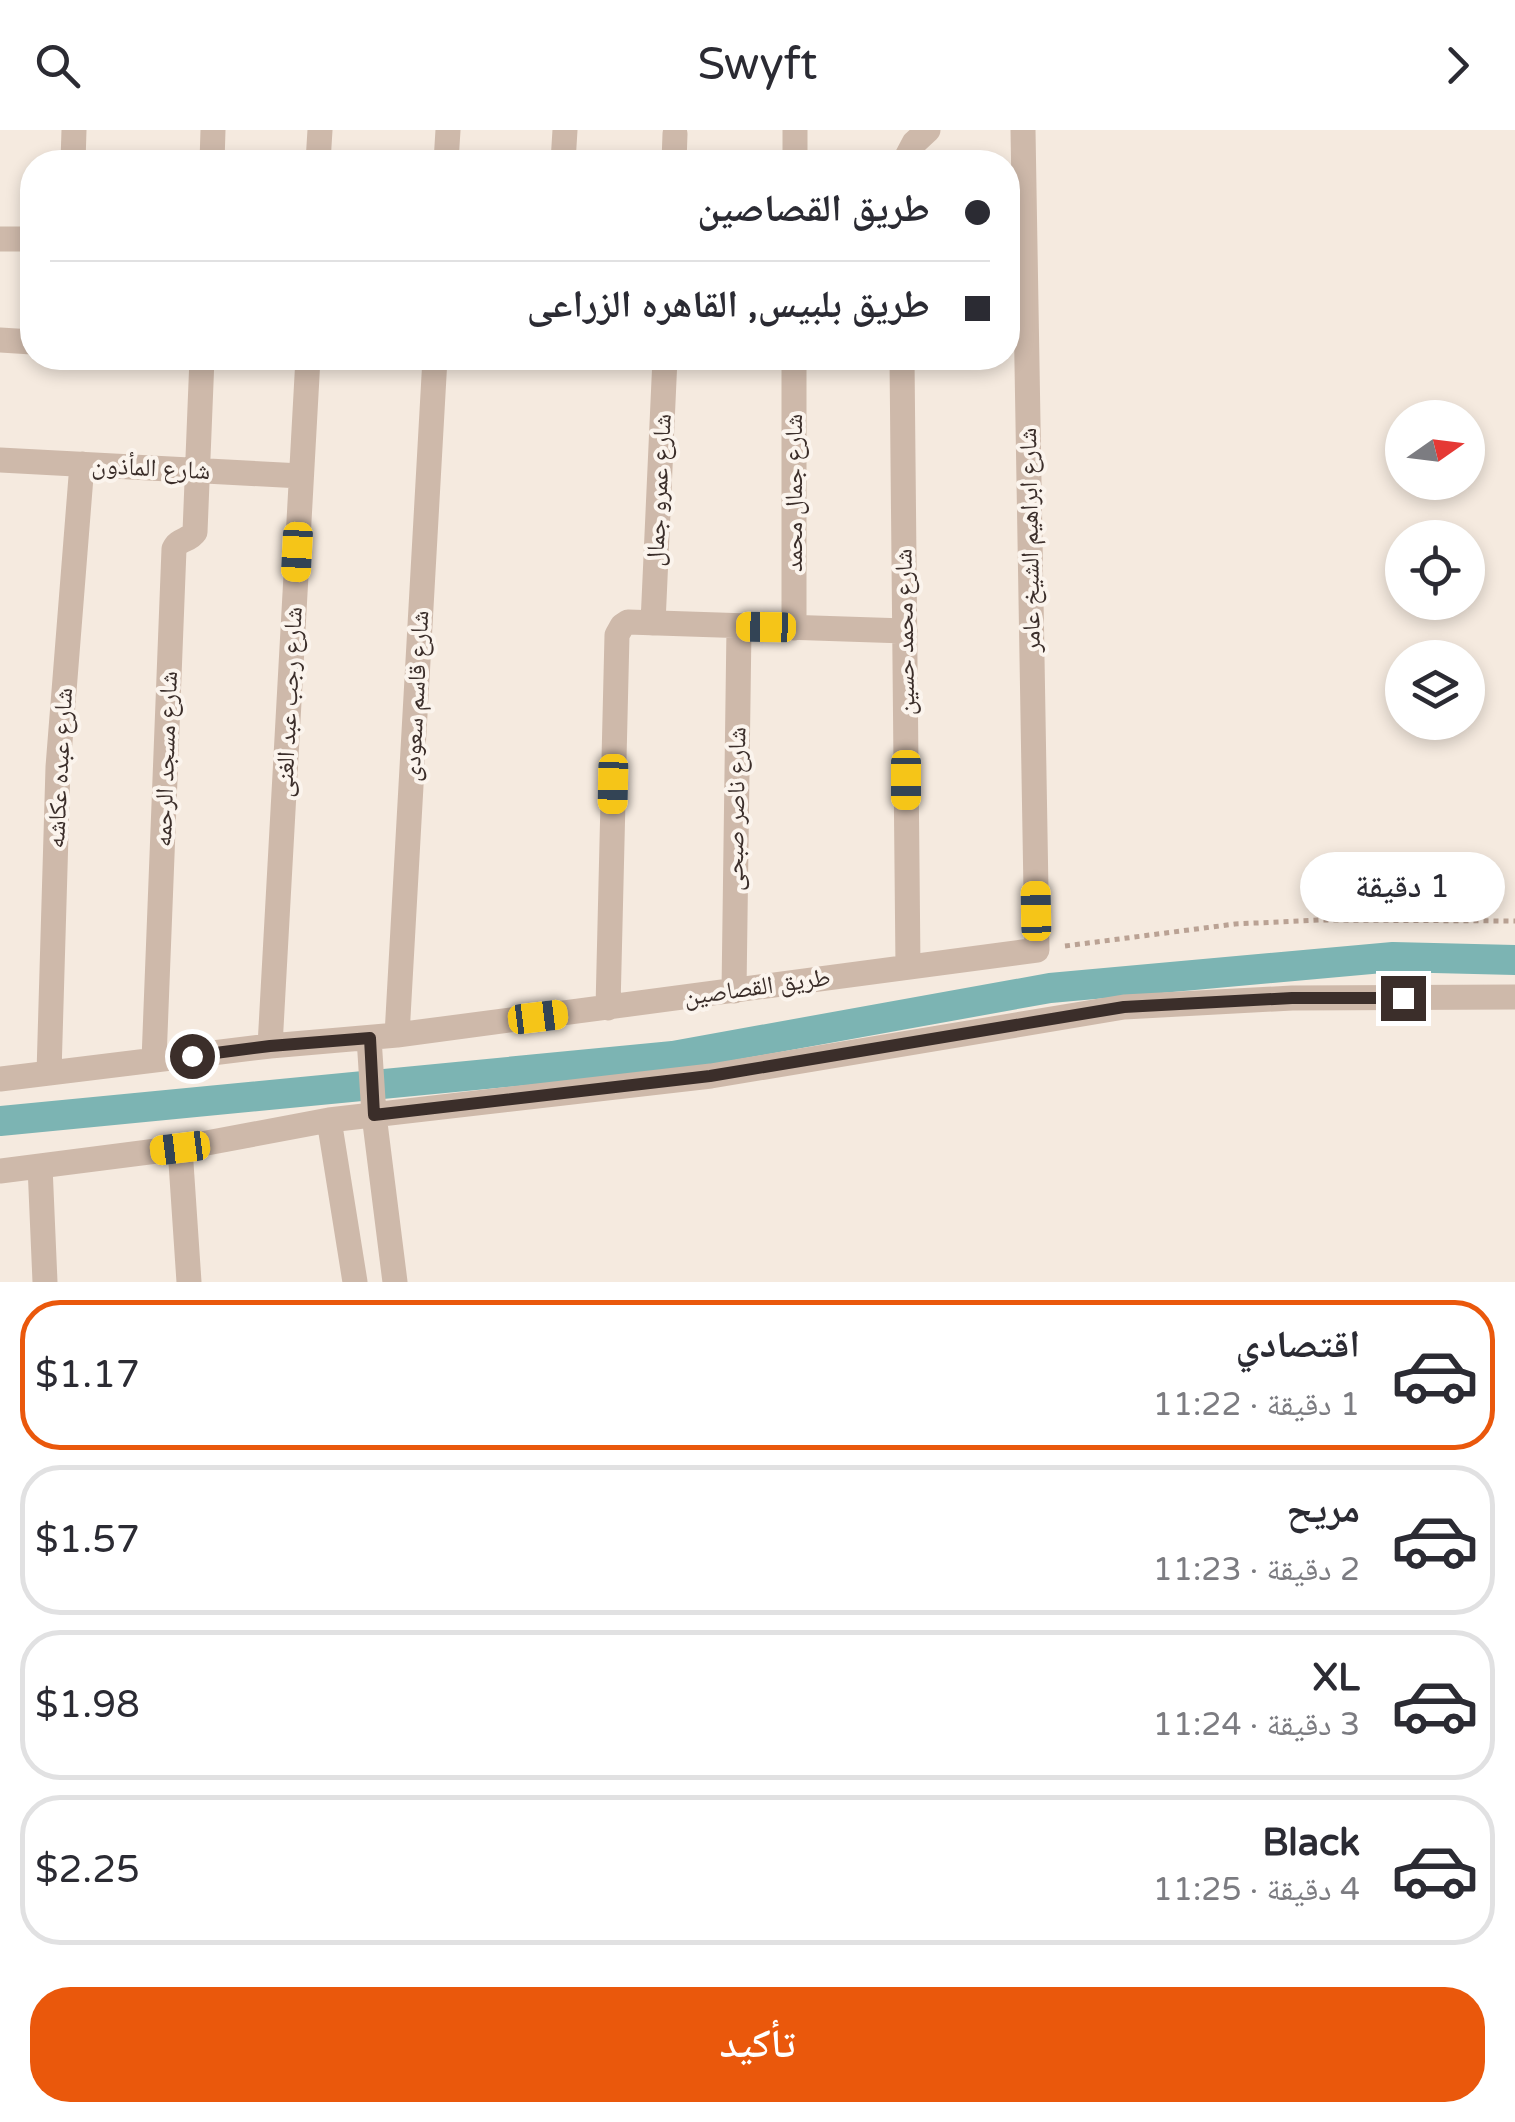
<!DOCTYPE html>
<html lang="ar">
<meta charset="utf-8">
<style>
body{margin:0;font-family:"Varela Round","Noto Naskh Arabic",sans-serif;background:#f2f2f3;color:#2b2b33;direction:rtl;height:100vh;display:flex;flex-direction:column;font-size:38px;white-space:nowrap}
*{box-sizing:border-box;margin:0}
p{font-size:32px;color:#7c7c81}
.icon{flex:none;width:55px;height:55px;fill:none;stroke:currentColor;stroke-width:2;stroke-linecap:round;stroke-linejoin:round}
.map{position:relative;height:1152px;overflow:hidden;direction:ltr}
.side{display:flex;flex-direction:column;background:#fff;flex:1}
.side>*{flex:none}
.guide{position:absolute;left:20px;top:20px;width:1000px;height:220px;border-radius:40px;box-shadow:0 5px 15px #0003;direction:rtl;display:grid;align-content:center;height:220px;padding:0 30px;background:#fff}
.needle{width:65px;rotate:76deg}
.buttons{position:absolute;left:1385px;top:270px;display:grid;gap:20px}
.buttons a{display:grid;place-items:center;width:100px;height:100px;border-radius:50%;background:#fff;box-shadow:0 5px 15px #0003;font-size:50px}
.end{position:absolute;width:45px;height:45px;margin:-22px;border:12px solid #3b2e2a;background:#fff;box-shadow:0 0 0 5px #fff}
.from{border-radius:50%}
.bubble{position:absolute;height:70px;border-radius:35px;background:#fff;box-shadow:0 5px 15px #0003;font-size:32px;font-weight:600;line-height:70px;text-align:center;direction:rtl}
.car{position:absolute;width:30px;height:60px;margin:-30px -15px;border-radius:12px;box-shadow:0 0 8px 2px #0007;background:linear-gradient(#f5c518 24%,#345 0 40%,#f5c518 0 76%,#345 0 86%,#f5c518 0)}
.guide b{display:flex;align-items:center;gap:35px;height:95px;font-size:38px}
.guide b+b{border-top:2px solid #e1e1e2}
.guide i{width:25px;height:25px;background:#2b2b33}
ul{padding:18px 0 0;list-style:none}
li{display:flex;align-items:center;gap:30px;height:150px;margin:0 20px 15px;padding:0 10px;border:5px solid #e1e1e2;border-radius:40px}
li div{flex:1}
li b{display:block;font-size:38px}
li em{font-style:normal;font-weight:600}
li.active{border-color:#ea580c}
li>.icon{width:90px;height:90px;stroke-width:1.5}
.action{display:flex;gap:20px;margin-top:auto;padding:20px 30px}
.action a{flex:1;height:115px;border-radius:40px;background:#ea580c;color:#fff;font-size:40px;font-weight:600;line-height:115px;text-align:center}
header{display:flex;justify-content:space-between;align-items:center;height:130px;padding:0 30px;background:#fff;font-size:45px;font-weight:600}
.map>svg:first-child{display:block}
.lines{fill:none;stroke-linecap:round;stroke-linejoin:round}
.canal{stroke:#7cb4b3;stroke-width:30}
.path{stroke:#baa294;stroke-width:5;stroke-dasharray:5 5;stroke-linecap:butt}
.street{stroke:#ceb9aa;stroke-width:25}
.route{stroke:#3b2e2a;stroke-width:12}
.labels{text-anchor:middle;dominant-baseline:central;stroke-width:8;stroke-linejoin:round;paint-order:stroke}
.street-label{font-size:25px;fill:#3b2e2a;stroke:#fbf4ed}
</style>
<header><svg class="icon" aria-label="forward" viewBox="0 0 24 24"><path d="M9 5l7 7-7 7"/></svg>Swyft<svg class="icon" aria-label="search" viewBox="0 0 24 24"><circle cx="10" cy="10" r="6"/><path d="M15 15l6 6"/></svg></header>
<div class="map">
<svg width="1515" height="1152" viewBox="0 0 1515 1152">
<rect width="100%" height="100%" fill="#f5eadf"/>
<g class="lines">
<path class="canal" d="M0,991L673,926L1050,858L1393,827L1515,830"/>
<path class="path" d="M1065,816L1235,794L1319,790L1515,791"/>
<path class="street" d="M73,32L74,0
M212,32L213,0
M318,32L320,0
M446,32L448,0
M563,32L565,0
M674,32L675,4
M795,32V0
M904,32L914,13L928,0
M0,109H32
M0,210L32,212
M902,228L908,837
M0,330L301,346
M653,493L665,228
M794,498V228
M734,861L739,497
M608,878L617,505L622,496L628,492L905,501
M397,905L435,228
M369,908L374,985L395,1152
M270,916L308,228
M154,930L174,419C178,409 189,411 195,402L202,228
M49,943L58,637L82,334
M0,949L270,916L397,905L1037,820L1023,0
M329,990L355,1152
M180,1018L189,1152
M40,1036L45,1152
M0,1041L180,1018L329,990L711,946L1124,877L1292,868L1515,867"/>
</g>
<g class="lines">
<path class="route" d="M192,926L270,916L370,908L374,985L710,946L1124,877L1292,868H1403"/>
</g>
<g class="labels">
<g class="street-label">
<text transform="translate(151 338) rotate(3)">شارع المأذون</text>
<text transform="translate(659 360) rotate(-87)">شارع عمرو جمال</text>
<text transform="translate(794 363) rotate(-90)">شارع جمال محمد</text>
<text transform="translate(1030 410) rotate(-91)">شارع ابراهيم الشيخ عامر</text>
<text transform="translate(905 502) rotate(-91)">شارع محمد حسين</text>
<text transform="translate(416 566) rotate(-87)">شارع قاسم سعودى</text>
<text transform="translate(289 572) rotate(-87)">شارع رجب عبد الغنى</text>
<text transform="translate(166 629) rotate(-88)">شارع مسجد الرحمه</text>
<text transform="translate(60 638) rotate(-87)">شارع عبده عكاشه</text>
<text transform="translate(736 679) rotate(-89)">شارع ناصر صبحى</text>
<text transform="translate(757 857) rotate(-8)">طريق القصاصين</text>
</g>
</g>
</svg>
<div class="buttons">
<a><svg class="needle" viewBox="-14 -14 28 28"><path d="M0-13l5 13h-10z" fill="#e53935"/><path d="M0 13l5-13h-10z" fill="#7c7c81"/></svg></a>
<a><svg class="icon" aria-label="locate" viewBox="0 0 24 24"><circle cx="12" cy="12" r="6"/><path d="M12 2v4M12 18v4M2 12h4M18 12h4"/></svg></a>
<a><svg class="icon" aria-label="layers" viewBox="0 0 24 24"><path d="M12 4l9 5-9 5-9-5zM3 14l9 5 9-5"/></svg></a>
</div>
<i class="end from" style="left:192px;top:926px"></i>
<i class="end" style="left:1403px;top:868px"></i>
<div class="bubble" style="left:1300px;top:722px;width:205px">1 دقيقة</div>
<i class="car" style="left:297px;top:422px;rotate:183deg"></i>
<i class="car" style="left:766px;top:497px;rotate:271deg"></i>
<i class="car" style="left:906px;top:650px;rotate:180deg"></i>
<i class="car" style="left:613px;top:654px;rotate:181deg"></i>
<i class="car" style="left:1036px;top:781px;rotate:359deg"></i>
<i class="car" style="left:538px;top:887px;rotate:83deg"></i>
<i class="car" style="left:180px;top:1018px;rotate:263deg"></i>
<div class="guide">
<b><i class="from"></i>طريق القصاصين</b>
<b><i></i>طريق بلبيس, القاهره الزراعى</b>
</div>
</div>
<section class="side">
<ul>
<li class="active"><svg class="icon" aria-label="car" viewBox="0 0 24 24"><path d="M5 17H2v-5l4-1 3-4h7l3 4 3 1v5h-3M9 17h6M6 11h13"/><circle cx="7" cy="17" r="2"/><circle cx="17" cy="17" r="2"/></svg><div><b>اقتصادي</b><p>1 دقيقة · 11:22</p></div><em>$1.17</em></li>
<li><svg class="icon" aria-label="car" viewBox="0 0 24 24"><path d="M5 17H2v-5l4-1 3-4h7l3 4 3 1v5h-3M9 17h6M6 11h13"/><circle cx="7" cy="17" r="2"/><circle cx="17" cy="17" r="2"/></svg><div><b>مريح</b><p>2 دقيقة · 11:23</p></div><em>$1.57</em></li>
<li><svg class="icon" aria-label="car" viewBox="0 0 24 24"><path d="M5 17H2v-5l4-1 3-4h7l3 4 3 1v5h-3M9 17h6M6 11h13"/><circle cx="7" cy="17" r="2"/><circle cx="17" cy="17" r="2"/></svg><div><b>XL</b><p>3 دقيقة · 11:24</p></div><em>$1.98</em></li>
<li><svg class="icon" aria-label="car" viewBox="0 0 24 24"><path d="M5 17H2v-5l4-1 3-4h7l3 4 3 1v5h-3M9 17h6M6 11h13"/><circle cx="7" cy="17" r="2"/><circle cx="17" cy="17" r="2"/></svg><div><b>Black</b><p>4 دقيقة · 11:25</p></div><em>$2.25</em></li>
</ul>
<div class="action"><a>تأكيد</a></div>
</section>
